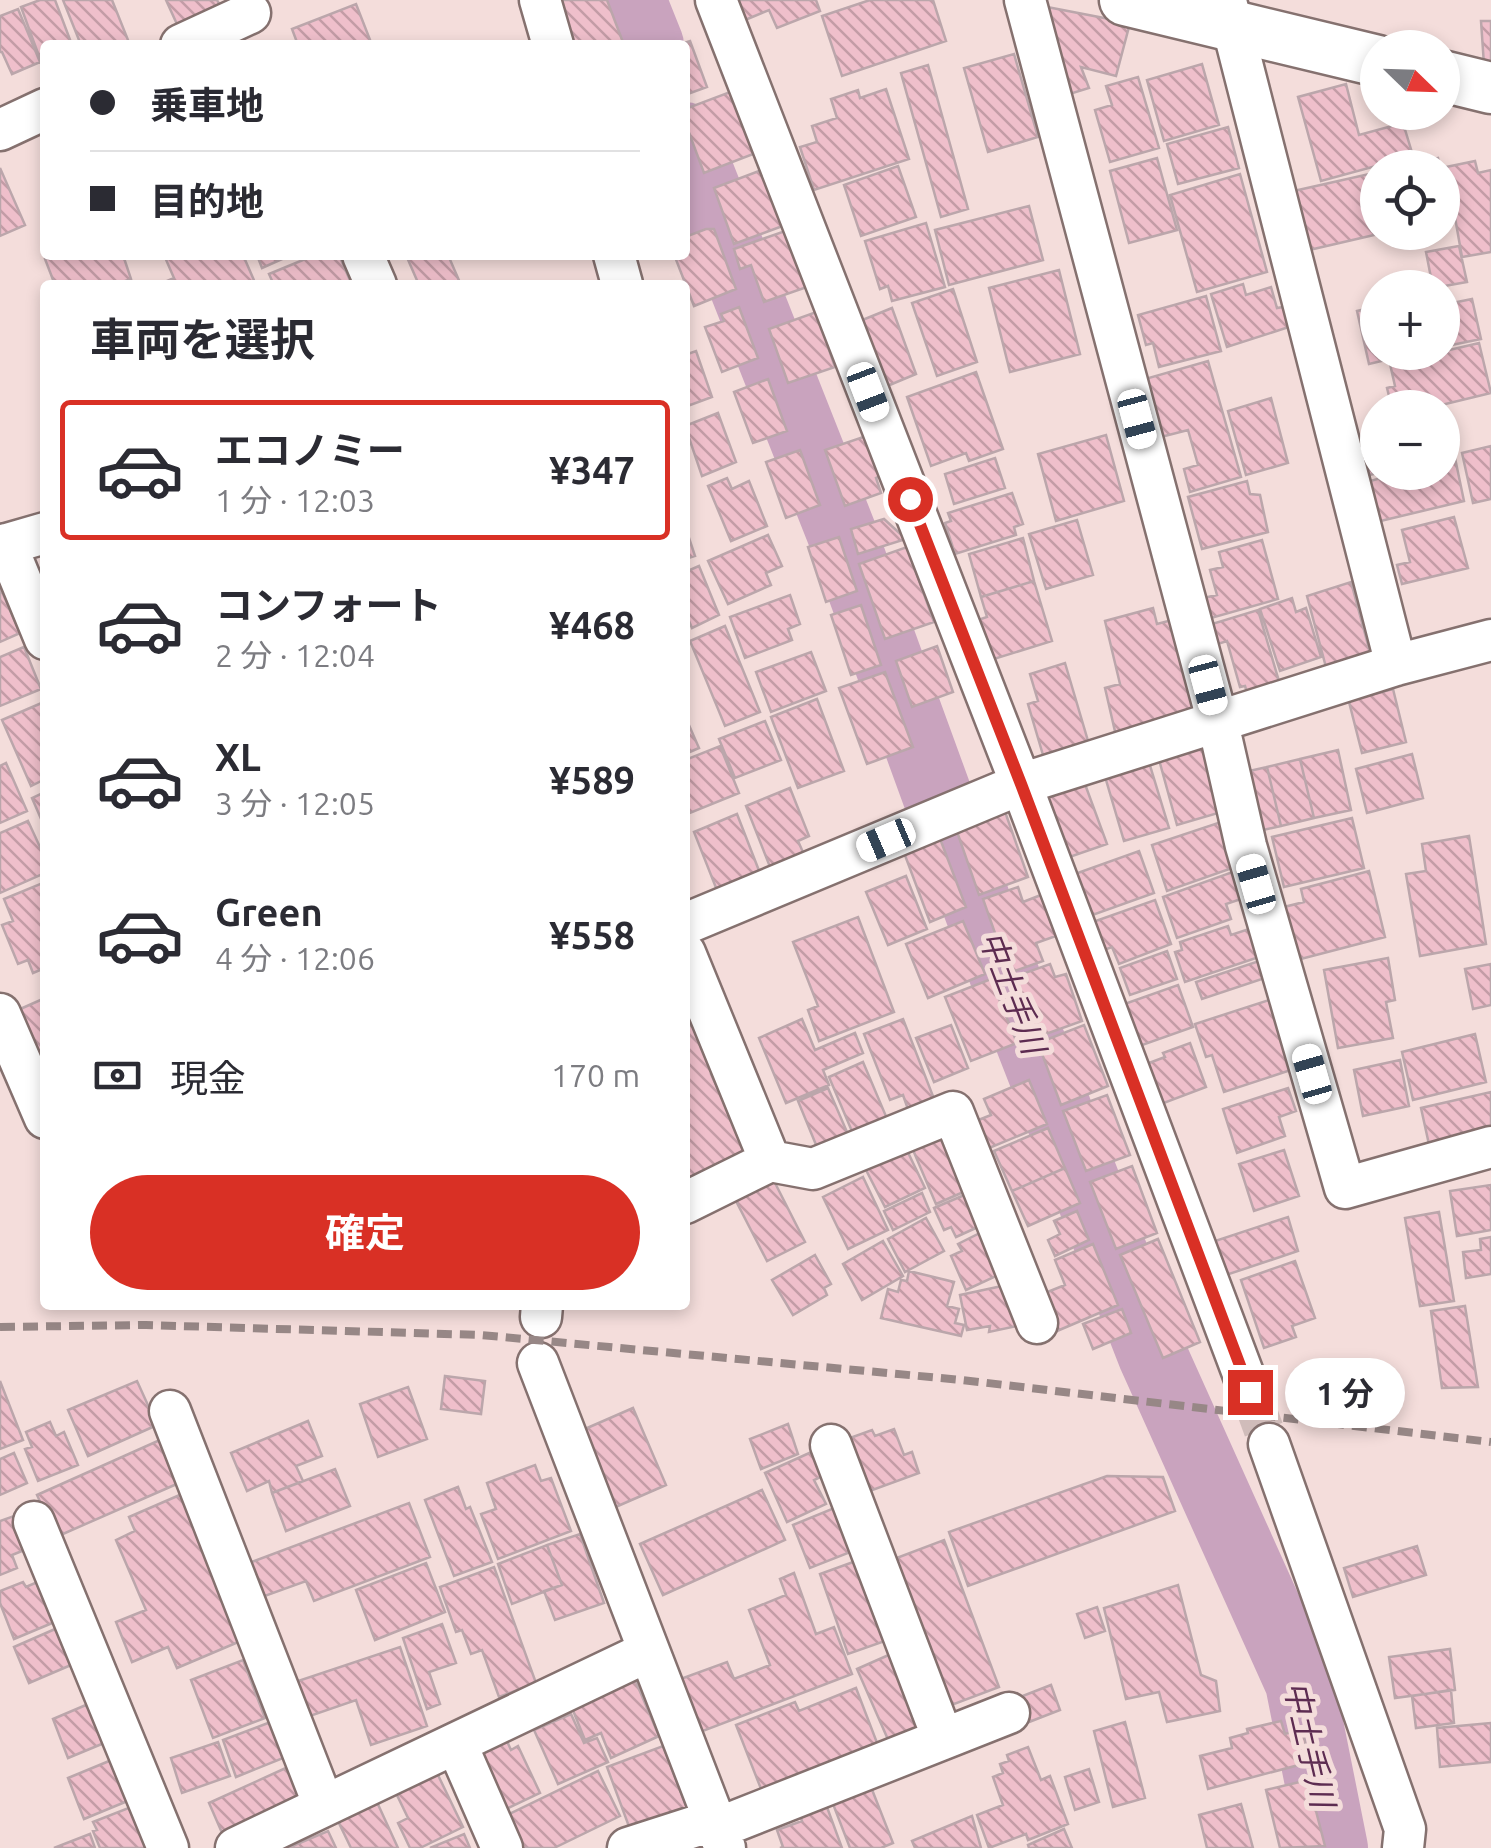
<!DOCTYPE html>
<html lang="ja">
<meta charset="utf-8">
<style>
body{margin:0;font-family:Ubuntu,"Noto Sans JP",sans-serif;background:#f7f7f7;color:#2b2b33;height:100vh;display:flex;flex-direction:column;font-size:38px;white-space:nowrap}
*{box-sizing:border-box;margin:0}
p{font-size:32px;color:#7c7c81}
.icon{flex:none;width:55px;height:55px;fill:none;stroke:currentColor;stroke-width:2;stroke-linecap:round;stroke-linejoin:round}
.map{position:relative;flex:1;overflow:hidden}
.panel{position:absolute;left:40px;top:280px;width:650px;height:1030px;display:flex;flex-direction:column;background:#fff;border-radius:10px;box-shadow:0 5px 15px #0003}
.panel>*{flex:none}
.hud{position:absolute;left:40px;top:40px;width:650px;height:220px;border-radius:10px;box-shadow:0 5px 15px #0003;display:grid;align-content:center;height:220px;padding:0 50px;background:#fff}
.needle{width:65px;rotate:113deg}
.tools{position:absolute;left:1360px;top:30px;display:grid;gap:20px}
.tools a{display:grid;place-items:center;width:100px;height:100px;border-radius:50%;background:#fff;box-shadow:0 5px 15px #0003;font-size:50px}
.end{position:absolute;width:45px;height:45px;margin:-22px;border:12px solid #d93025;background:#fff;box-shadow:0 0 0 5px #fff}
.from{border-radius:50%}
.bubble{position:absolute;height:70px;border-radius:35px;background:#fff;box-shadow:0 5px 15px #0003;font-size:32px;font-weight:700;line-height:70px;text-align:center}
.car{position:absolute;width:30px;height:60px;margin:-30px -15px;border-radius:12px;box-shadow:0 0 8px 2px #0007;background:linear-gradient(#fff 24%,#345 0 40%,#fff 0 76%,#345 0 86%,#fff 0)}
.hud b{display:flex;align-items:center;gap:35px;height:95px;font-size:38px}
.hud b+b{border-top:2px solid #e1e1e2}
.hud i{width:25px;height:25px;background:#2b2b33}
ul{padding:0;list-style:none}
li{display:flex;align-items:center;gap:30px;height:140px;margin:0 20px 15px;padding:0 30px;border:5px solid transparent;border-radius:10px}
li div{flex:1}
li b{display:block;font-size:38px}
li em{font-style:normal;font-weight:700}
li.on{border-color:#d93025}
li>.icon{width:90px;height:90px;stroke-width:1.5}
h2{padding:0 50px;font-size:45px;line-height:120px}
.pay{display:flex;align-items:center;gap:25px;height:110px;padding:0 50px;font-size:38px}
.pay p{margin-inline-start:auto}
.cta{display:flex;gap:20px;margin-top:auto;padding:20px 50px}
.cta a{flex:1;height:115px;border-radius:60px;background:#d93025;color:#fff;font-size:40px;font-weight:700;line-height:115px;text-align:center}
.map>svg:first-child{display:block}
.lines{fill:none;stroke-linecap:round;stroke-linejoin:round}
.river{stroke:#c9a3be;stroke-width:70}
.building{fill:url(#building-back-hatch);stroke:#bba6ab;stroke-width:2.5}
.minor-tunnel{stroke:#d0bcba;stroke-width:40;stroke-dasharray:40 20;stroke-linecap:butt}
.minor-casing{stroke:#85716f;stroke-width:45}
.tertiary-casing{stroke:#85716f;stroke-width:55}
.minor{stroke:#fff;stroke-width:40}
.tertiary{stroke:#fff;stroke-width:50}
.rail{stroke:#978786;stroke-width:8;stroke-dasharray:15 8;stroke-linecap:butt}
.route{stroke:#d93025;stroke-width:12}
.labels{text-anchor:middle;dominant-baseline:central;stroke-width:10;stroke-linejoin:round;paint-order:stroke}
.water-label{font-size:32px;font-style:italic;fill:#5d2c51;stroke:#f4dddb}
</style>
<div class="map">
<svg width="1491" height="1848" viewBox="0 0 1491 1848">
<defs>
<pattern id="building-back-hatch" width="6" height="6" patternUnits="userSpaceOnUse" patternTransform="scale(2.5)"><rect width="6" height="6" fill="#efbfcb"/><path d="M-1 5l2 2M0 0l6 6M5-1l2 2" fill="none" stroke="#c39ca6"/></pattern>
</defs>
<rect width="100%" height="100%" fill="#f4dddb"/>
<g class="lines">
<path class="river" d="M631,0L649,45
M685,137L842,534L979,910L1153,1356L1300,1683L1333,1848"/>
</g>
<path class="building" d="M40,0H55L72,45H45L43,67L21,7Z
M63,0H112L128,40L116,45H81Z
M166,0H217L224,13L181,33Z
M551,0H607L624,45H568Z
M737,0H816L820,11L777,28L769,10L745,20Z
M870,0H933L946,41L842,76L822,16Z
M356,4L372,45H298L292,29Z
M1042,6L1130,23L1116,76L1081,67L1089,88L1060,97Z
M18,9L40,62L12,74L2,52H0V16Z
M1481,21H1491V65H1484Z
M690,41L707,87L685,95V45H678Z
M1014,54L1038,137L988,152L964,68Z
M1202,64L1219,125L1164,141L1147,80Z
M928,65L968,209L941,217L901,73Z
M1138,77L1159,148L1110,162L1095,110L1112,105L1106,86Z
M1346,84L1359,135L1403,123L1413,156L1321,181L1298,97Z
M738,89L761,151L704,173L685,122V109Z
M886,89L909,159L814,190L800,147L817,142L812,126L837,118L831,99L858,90L860,98Z
M1228,127L1239,168L1178,184L1167,144Z
M1157,158L1177,230L1129,243L1110,171Z
M1438,158L1440,168H1398Z
M1475,161L1478,173L1491,170V252L1462,257L1446,167Z
M898,166L916,217L861,236L844,185Z
M0,168L25,225L0,236Z
M767,168L788,224L734,244L714,188Z
M1378,172V232H1387L1305,251L1285,193Z
M1240,174L1267,272L1197,292L1170,195Z
M1442,179L1451,218L1442,220Z
M1029,206L1043,260L949,285L935,230Z
M926,223L945,287L892,301L888,286L880,289L865,241Z
M706,229H714L736,289L694,306L675,257L685,255L687,252L685,237Z
M788,230L807,287L764,302L751,265L740,269L734,249Z
M1459,246L1467,282L1433,288L1426,252Z
M55,255H123L131,279L114,285H55L45,259Z
M164,255H243L256,285H158L174,278Z
M257,255H291L262,268Z
M315,255H339L352,285H274L269,274Z
M406,255H448L461,285H419Z
M1059,270L1080,354L1010,372L989,288Z
M1243,284L1246,295L1271,287L1277,308L1283,307L1289,327L1227,347L1211,294Z
M953,289L977,362L937,376L912,303Z
M1206,296L1221,351L1159,367L1153,343L1146,345L1138,315Z
M1472,299L1481,339L1442,347V305Z
M1378,306V352H1419L1369,364L1357,311Z
M739,307L758,358L722,372L705,327L724,321L721,314Z
M892,308L916,374L880,389L855,323Z
M819,311L831,346L828,347L835,367L788,383L769,329Z
M1479,343L1491,393L1429,408H1392L1387,388L1395,386L1390,364Z
M696,351L712,397L685,407V355Z
M1208,361L1241,477L1190,492L1184,469L1198,465L1188,430L1161,437L1145,379Z
M976,372L1003,449L969,461L966,453L931,466L907,397Z
M768,379L787,431L753,443L734,392Z
M1271,398L1288,463L1246,475L1228,411Z
M718,413L736,462L702,476L685,426Z
M869,435L883,475L876,478L881,493L845,506L825,450Z
M1106,435L1124,501L1056,521L1038,454Z
M1378,446V472H1383L1355,478L1350,451Z
M1491,446V499L1473,503L1462,453Z
M800,450L820,505L786,518L766,462Z
M995,458L1005,488L954,504L945,474Z
M1455,458L1464,501L1368,524L1356,485L1402,472H1442V462Z
M727,478L732,489L749,481L767,526L731,541L708,486Z
M1247,481L1250,494L1260,495L1268,532L1202,549L1188,497Z
M1012,493L1023,524L1014,527L1016,535L955,554L945,523L951,521L948,513Z
M1454,517L1468,568L1402,584L1397,565L1410,562L1402,530Z
M884,519L906,539L858,554L851,529Z
M1077,520L1093,575L1046,589L1029,534Z
M685,526L695,556L685,559Z
M768,535L782,566L766,573L771,585L728,604L708,561Z
M839,537L857,591L826,602L808,547Z
M1023,538L1034,581L981,597L969,554Z
M1262,540L1278,599L1204,620L1199,599L1217,595L1210,570L1223,567L1219,552Z
M907,547L934,622L885,639L859,564Z
M699,566L719,615L692,628L689,621H685V572Z
M1034,581L1052,641L981,663L969,623L987,617L981,597Z
M1351,582L1371,656L1327,671L1307,596Z
M0,587L20,633L0,642Z
M790,595L800,624L788,629L792,640L745,658L730,617Z
M1292,598L1296,612L1306,608L1321,657L1280,671L1260,609Z
M861,605L881,665L851,675L831,615Z
M1153,608L1157,624L1172,620L1196,713L1117,740L1105,688L1120,684L1105,621Z
M1258,610L1283,695L1251,705L1245,686L1240,687L1227,641L1208,647L1202,627Z
M725,626L760,712L725,726L690,641Z
M937,646L953,692L912,707L896,661Z
M24,647L41,689L0,706V657Z
M811,652L826,691L771,712L756,672Z
M1065,663L1088,741L1043,755L1028,704L1038,701L1030,674Z
M885,672L913,747L867,764L839,688Z
M1393,689L1406,742L1362,753L1347,694L1362,691L1363,697Z
M817,699L844,771L798,788L771,717Z
M44,702L45,779L31,786L2,720Z
M685,716L699,748L685,754Z
M765,721L781,760L735,778L719,739Z
M1205,742L1225,811L1177,825L1158,756Z
M720,746L739,793L685,815V760Z
M1338,750L1351,810L1314,818L1300,759Z
M1412,754L1423,798L1367,813L1356,769Z
M1148,759L1169,828L1124,841L1104,773Z
M1300,759L1314,818L1281,826L1267,767Z
M6,763L27,811L0,823V766Z
M1267,767L1281,826L1249,833L1236,774Z
M1082,776L1107,844L1061,860L1036,793Z
M790,788L809,836L798,841L806,859L772,872L746,806Z
M45,792V828L32,798Z
M1003,806L1028,877L979,895L954,823Z
M737,814L763,881L720,898L694,832Z
M1352,818L1364,868L1284,887L1272,837Z
M28,821L45,858V873L0,893V833Z
M1224,821L1238,866L1167,891L1152,845Z
M939,836L966,907L930,922L903,850Z
M1469,836L1486,944L1420,956L1406,874L1426,871L1422,844Z
M1139,851L1154,893L1087,917L1072,875Z
M1238,870L1247,897L1226,904L1231,919L1177,938L1163,897Z
M1369,871L1385,937L1297,960L1284,907L1304,902L1301,889Z
M906,876L927,929L888,945L866,892Z
M45,882V968L33,973L28,960L18,964L2,925L13,921L4,899Z
M1018,887L1023,902L1041,895L1056,936L1036,943L1043,961L1009,973L983,899Z
M1155,900L1171,944L1119,964L1112,947L1101,951L1090,923Z
M858,917L894,1012L819,1041L808,1010L818,1006L793,942Z
M963,921L985,974L928,998L906,944Z
M1228,926L1231,935L1252,928L1262,956L1185,982L1175,952L1182,950L1180,942Z
M1167,951L1177,979L1130,995L1120,968Z
M1388,958L1395,1000L1386,1002L1393,1038L1338,1048L1324,970Z
M1262,960L1268,977L1202,999L1196,982Z
M1050,964L1055,977L1066,974L1082,1021L1032,1039L1011,978Z
M1491,964V1005L1473,1009L1465,969Z
M991,979L1017,1043L971,1061L945,997Z
M1178,985L1193,1027L1131,1049L1116,1007Z
M45,998V1097L9,1014Z
M1269,1000L1291,1070L1224,1092L1212,1055L1206,1057L1195,1024Z
M802,1019L815,1050L855,1033L863,1053L823,1070L829,1085L786,1103L759,1038Z
M903,1019L936,1104L910,1115L903,1095L890,1100L864,1034Z
M698,1023L719,1070L711,1074L722,1098L728,1095L759,1162L685,1196V1028Z
M951,1025L968,1068L934,1082L916,1038Z
M1084,1025L1108,1086L1061,1105L1038,1043Z
M1475,1034L1486,1082L1413,1100L1402,1052Z
M1190,1043L1206,1087L1156,1106L1141,1066L1165,1057L1163,1053Z
M1400,1060L1409,1106L1363,1116L1354,1070Z
M863,1062L888,1121L854,1136L829,1077Z
M1029,1080L1047,1124L977,1153L966,1125L991,1115L984,1099Z
M828,1088L850,1139L819,1152L798,1101Z
M1288,1088L1296,1111L1279,1117L1285,1136L1237,1153L1223,1109Z
M1491,1092V1135L1430,1149L1421,1108Z
M1107,1095L1130,1155L1086,1171L1063,1111Z
M949,1126L975,1187L936,1204L910,1143Z
M1048,1128L1065,1168L1012,1191L994,1151Z
M903,1142L925,1188L885,1207L862,1162Z
M1284,1150L1299,1196L1254,1211L1239,1164Z
M1132,1166L1157,1233L1116,1249L1090,1182Z
M1065,1168L1080,1203L1028,1226L1012,1191Z
M863,1177L888,1230L848,1249L823,1197Z
M774,1181L805,1242L767,1261L736,1201Z
M1491,1185V1230L1457,1236L1450,1191Z
M976,1190L989,1222L956,1237L951,1227L944,1230L934,1208Z
M922,1193L930,1212L893,1230L884,1211Z
M1077,1211L1089,1240L1055,1256L1048,1240L1060,1234L1054,1221Z
M1439,1212L1454,1301L1420,1306L1405,1218Z
M1288,1217L1298,1251L1220,1277L1209,1243Z
M926,1218L944,1251L905,1272L888,1239Z
M988,1229L1007,1271L966,1290L951,1256L962,1251L958,1244Z
M1491,1237V1274L1466,1278L1463,1252L1481,1250L1480,1239Z
M1158,1239L1200,1342L1163,1358L1120,1255Z
M883,1241L903,1276L862,1300L843,1264Z
M1093,1244L1118,1305L1050,1334L1035,1297L1065,1285L1055,1260Z
M815,1255L831,1284L824,1288L827,1295L793,1315L772,1280Z
M1295,1261L1315,1318L1292,1326L1296,1337L1264,1348L1241,1280Z
M909,1271L954,1282L947,1306L959,1309L955,1323L964,1325L961,1336L881,1318L888,1289L898,1292L901,1280L907,1281Z
M1002,1286L1005,1299L1020,1296L1026,1324L989,1332L990,1326L967,1330L960,1295Z
M1465,1306L1478,1387L1442,1388L1431,1311Z
M1122,1309L1131,1333L1093,1349L1083,1324Z
M445,1376L485,1381L481,1414L441,1409Z
M0,1381L23,1440L0,1449Z
M137,1381L157,1425L88,1456L68,1410Z
M408,1387L427,1439L378,1457L360,1404Z
M633,1408L666,1485L611,1509L578,1432Z
M308,1421L322,1456L296,1466L303,1481L272,1493L269,1481L247,1491L231,1453Z
M50,1422L56,1436L64,1432L78,1465L38,1481L25,1449L32,1447L26,1432Z
M788,1424L798,1454L761,1469L750,1439Z
M894,1429L904,1455L912,1452L919,1473L867,1492L839,1442L872,1430L875,1436Z
M160,1440L179,1483L56,1537L37,1495Z
M816,1450L827,1474L814,1480L826,1504L787,1522L765,1473Z
M14,1453L27,1483L0,1495V1459Z
M535,1465L541,1481L551,1478L571,1531L498,1559L481,1514L496,1509L487,1483Z
M335,1469L350,1506L286,1531L272,1493Z
M1107,1476L1163,1477L1175,1511L968,1586L949,1532Z
M458,1487L466,1509L470,1507L492,1562L454,1576L425,1500Z
M762,1490L785,1540L663,1595L640,1544Z
M182,1494L243,1640L177,1668L168,1647L132,1662L116,1622L146,1610L116,1540L135,1531L129,1517Z
M849,1502L853,1551L810,1568L793,1525Z
M409,1503L430,1557L314,1601L306,1581L262,1597L249,1563Z
M14,1516L27,1549L12,1555L17,1568L0,1575V1521Z
M580,1534L604,1603L555,1620L544,1591L562,1585L547,1545Z
M944,1540L999,1687L949,1706L894,1559Z
M547,1545L562,1585L512,1604L498,1564Z
M1417,1546L1426,1575L1353,1597L1344,1568Z
M867,1557L885,1641L848,1654L820,1574Z
M426,1563L445,1612L375,1640L356,1590Z
M494,1567L536,1683L499,1697L482,1650L471,1654L462,1630L456,1632L440,1587Z
M794,1573L816,1634L834,1627L852,1674L695,1734L675,1681L727,1662L734,1679L770,1665L749,1610L786,1595L780,1579Z
M40,1581L57,1621L14,1639L0,1603V1591L23,1582L26,1587Z
M1178,1585L1201,1675L1216,1681L1220,1711L1167,1722L1159,1692L1126,1699L1104,1608Z
M1097,1607L1105,1631L1085,1638L1077,1614Z
M442,1624L456,1663L429,1672L440,1704L427,1709L403,1638Z
M62,1626L78,1662L29,1683L14,1647Z
M400,1647L427,1726L371,1745L356,1700L307,1717L295,1682Z
M1450,1649L1455,1690L1395,1698L1389,1657Z
M900,1650L934,1725L890,1744L857,1669Z
M243,1660L265,1718L213,1738L191,1680Z
M633,1675L659,1736L611,1758L601,1733L585,1740L570,1703Z
M1051,1685L1060,1710L1029,1722L1020,1697Z
M856,1688L879,1748L763,1794L736,1725L795,1702L799,1711Z
M1451,1690L1454,1723L1416,1728L1412,1696Z
M93,1702L109,1741L68,1758L53,1719Z
M571,1714L584,1743L597,1738L608,1762L558,1784L534,1730Z
M276,1720L288,1756L236,1777L223,1740Z
M1281,1721L1285,1734L1302,1729L1310,1762L1208,1789L1200,1756L1232,1748L1230,1738L1248,1733L1247,1729Z
M1125,1722L1145,1798L1113,1807L1094,1731Z
M1491,1723V1762L1440,1767L1437,1728Z
M506,1739L511,1750L518,1746L540,1793L506,1809L479,1751Z
M218,1742L230,1776L182,1793L171,1758Z
M663,1746L688,1811L631,1832L607,1767Z
M1028,1747L1041,1780L1050,1776L1068,1824L1028,1840L1026,1834L989,1848L977,1815L1003,1805L993,1777L1003,1773L1000,1764L1009,1761L1007,1755Z
M114,1759L130,1800L84,1819L68,1778Z
M299,1762L314,1794L223,1835L209,1803Z
M1089,1769L1099,1802L1075,1810L1065,1777Z
M598,1771L620,1816L554,1848H523L507,1815Z
M437,1773L463,1827L420,1848H410L398,1823L408,1818L396,1793Z
M1308,1780L1325,1846L1280,1848L1266,1790Z
M871,1787L893,1843L881,1848H850L833,1804Z
M824,1799L842,1848H780L783,1847L777,1830L802,1821L797,1808Z
M376,1800L398,1848H351L337,1819Z
M1241,1804L1253,1848H1207L1199,1815Z
M136,1805L153,1848H100L93,1831L97,1830L93,1822Z
M972,1816L981,1848H915L912,1841Z
M1064,1829L1072,1848H1029L1028,1845Z
M328,1831L336,1848H288Z
M90,1834L95,1848H54Z
M464,1834L470,1848H430Z"/>
<g class="lines">
<path class="minor-tunnel" d="M1250,1392L1269,1444"/>
<g class="minor-casing">
<path id="minor" d="M540,0L553,45
M716,0L1021,784L1250,1392
M1025,0L1218,723L1246,846L1345,1188L1491,1147
M1226,1L1396,665
M181,45L250,13
M0,130L45,109
M363,255L376,285
M614,255L622,284L620,285
M6,544L45,639
M0,546L45,533
M685,924L1021,784L1396,665L1491,640
M685,953L770,1161L685,1203
M0,1014L45,1118
M770,1161L813,1169L953,1112L1037,1323
M541,1317L542,1305
M538,1363L725,1848
M170,1411L324,1806
M1269,1444L1405,1829L1403,1848
M831,1445L943,1739
M34,1522L168,1848
M456,1743L502,1848
M718,1828L1009,1713
M236,1848L649,1651
M628,1848L715,1820"/>
</g>
<g class="tertiary-casing">
<path id="tertiary" d="M1125,0L1378,61
M1442,76L1491,88"/>
</g>
<use href="#minor" class="minor"/>
<use href="#tertiary" class="tertiary"/>
<path class="rail" d="M0,1327L146,1325L481,1335L962,1380L1491,1442"/>
</g>
<g class="lines">
<path class="route" d="M910,499L1021,784L1250,1392"/>
</g>
<g class="labels">
<g class="water-label">
<text transform="translate(1013 992) rotate(69)">中土手川</text>
<text transform="translate(1310 1744) rotate(77)">中土手川</text>
</g>
</g>
</svg>
<div class="tools">
<a><svg class="needle" viewBox="-14 -14 28 28"><path d="M0-13l5 13h-10z" fill="#e53935"/><path d="M0 13l5-13h-10z" fill="#7c7c81"/></svg></a>
<a><svg class="icon" aria-label="locate" viewBox="0 0 24 24"><circle cx="12" cy="12" r="6"/><path d="M12 2v4M12 18v4M2 12h4M18 12h4"/></svg></a>
<a>+</a>
<a>−</a>
</div>
<i class="end from" style="left:910px;top:499px"></i>
<i class="end" style="left:1250px;top:1392px"></i>
<div class="bubble" style="left:1285px;top:1358px;width:120px">1 分</div>
<i class="car" style="left:868px;top:392px;rotate:159deg"></i>
<i class="car" style="left:1137px;top:419px;rotate:165deg"></i>
<i class="car" style="left:1208px;top:685px;rotate:165deg"></i>
<i class="car" style="left:886px;top:840px;rotate:247deg"></i>
<i class="car" style="left:1256px;top:884px;rotate:344deg"></i>
<i class="car" style="left:1312px;top:1074px;rotate:344deg"></i>
<div class="hud">
<b><i class="from"></i>乗車地</b>
<b><i></i>目的地</b>
</div>
<section class="panel">
<h2>車両を選択</h2>
<ul>
<li class="on"><svg class="icon" aria-label="car" viewBox="0 0 24 24"><path d="M5 17H2v-5l4-1 3-4h7l3 4 3 1v5h-3M9 17h6M6 11h13"/><circle cx="7" cy="17" r="2"/><circle cx="17" cy="17" r="2"/></svg><div><b>エコノミー</b><p>1 分 · 12:03</p></div><em>¥347</em></li>
<li><svg class="icon" aria-label="car" viewBox="0 0 24 24"><path d="M5 17H2v-5l4-1 3-4h7l3 4 3 1v5h-3M9 17h6M6 11h13"/><circle cx="7" cy="17" r="2"/><circle cx="17" cy="17" r="2"/></svg><div><b>コンフォート</b><p>2 分 · 12:04</p></div><em>¥468</em></li>
<li><svg class="icon" aria-label="car" viewBox="0 0 24 24"><path d="M5 17H2v-5l4-1 3-4h7l3 4 3 1v5h-3M9 17h6M6 11h13"/><circle cx="7" cy="17" r="2"/><circle cx="17" cy="17" r="2"/></svg><div><b>XL</b><p>3 分 · 12:05</p></div><em>¥589</em></li>
<li><svg class="icon" aria-label="car" viewBox="0 0 24 24"><path d="M5 17H2v-5l4-1 3-4h7l3 4 3 1v5h-3M9 17h6M6 11h13"/><circle cx="7" cy="17" r="2"/><circle cx="17" cy="17" r="2"/></svg><div><b>Green</b><p>4 分 · 12:06</p></div><em>¥558</em></li>
</ul>
<div class="pay"><svg class="icon" aria-label="cash" viewBox="0 0 24 24"><path d="M3 7h18v10H3z"/><circle cx="12" cy="12" r="2"/></svg>現金<p>170 m</p></div>
<div class="cta"><a>確定</a></div>
</section>
</div>
